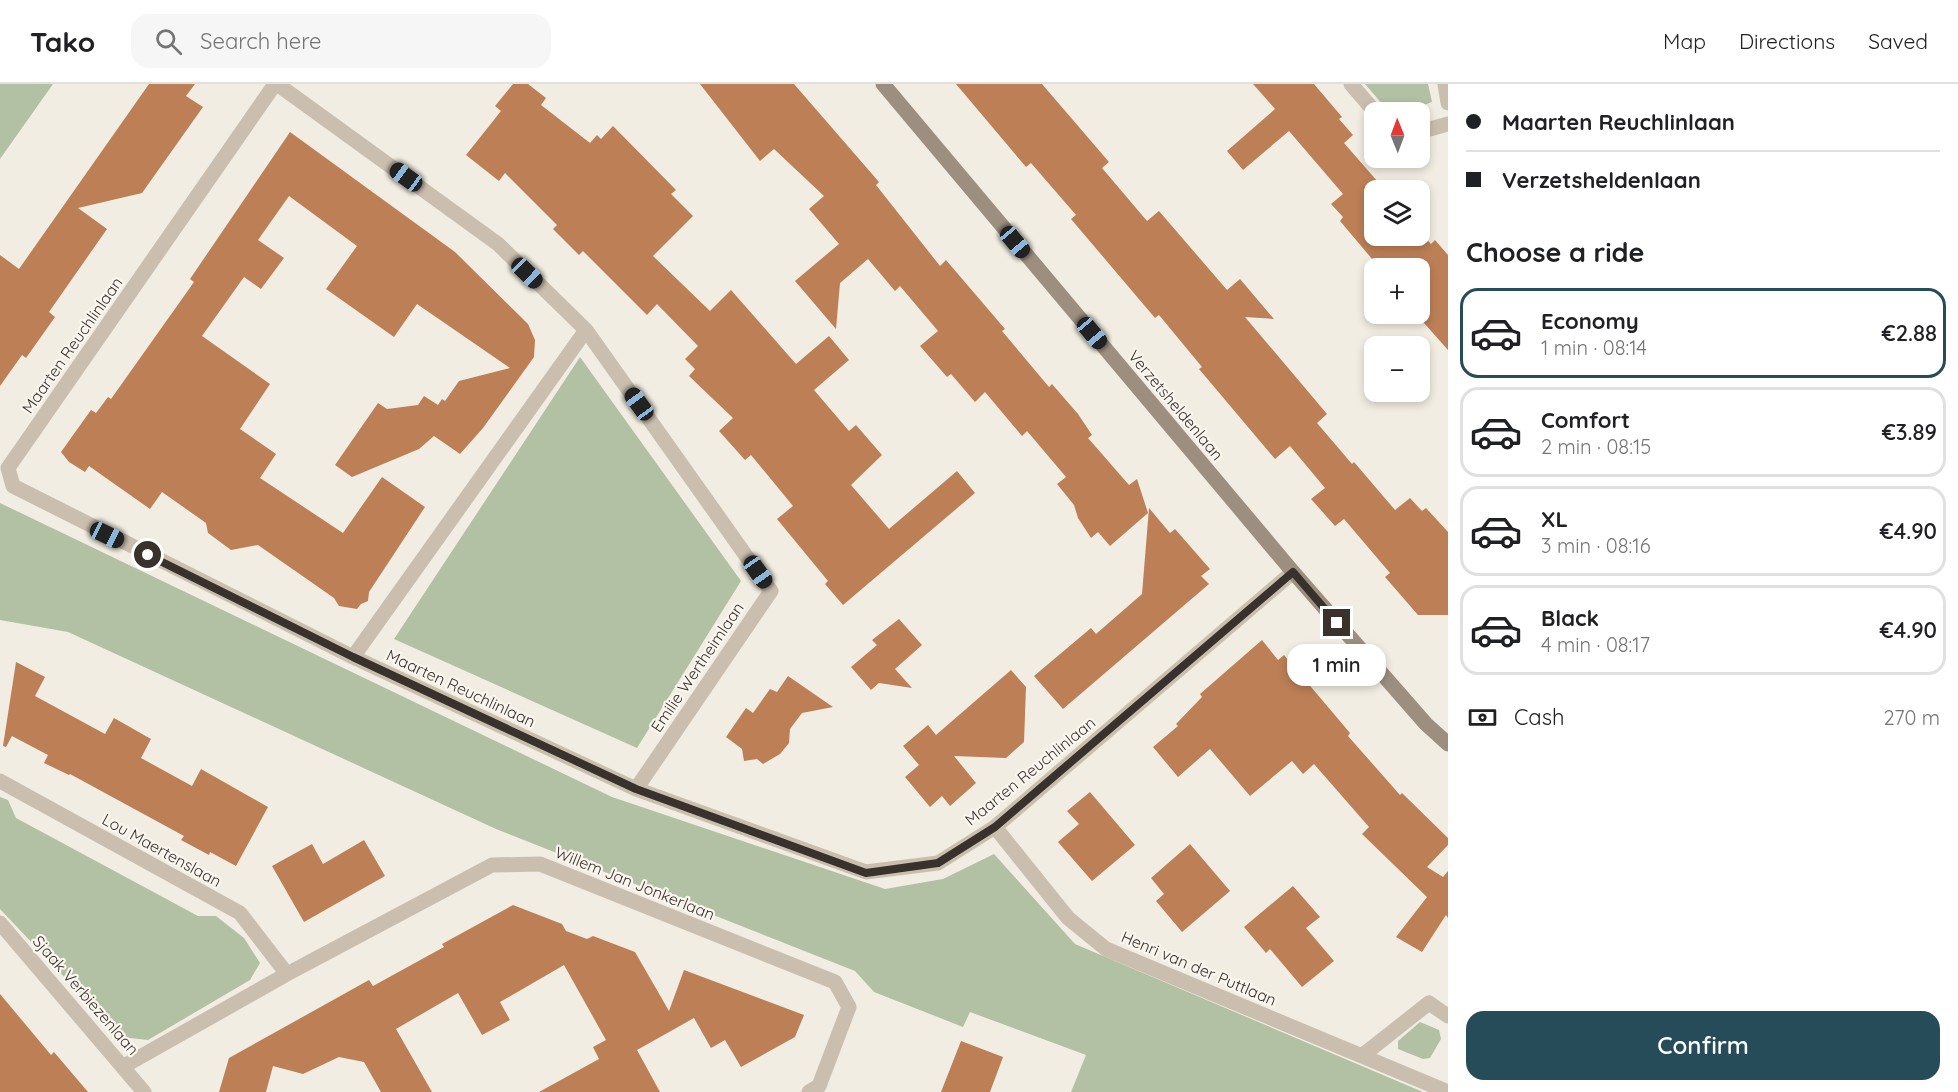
<!DOCTYPE html>
<meta charset="utf-8">
<style>
body{margin:0;font-family:Quicksand,sans-serif;background:#f6f6f6;color:#202124;height:100vh;display:flex;flex-direction:column;font-size:22px;white-space:nowrap}
*{box-sizing:border-box;margin:0}
p{font-size:20px;color:#757577}
.icon{flex:none;width:33px;height:33px;fill:none;stroke:currentColor;stroke-width:2;stroke-linecap:round;stroke-linejoin:round}
.map{position:relative;flex:1;overflow:hidden}
.sheet{display:flex;flex-direction:column;background:#fff;width:510px}
.sheet>*{flex:none}
.banner{display:grid;align-content:center;height:132px;padding:0 18px;background:#fff}
.needle{width:39px;rotate:359deg}
.controls{position:absolute;left:1364px;top:18px;display:grid;gap:12px}
.controls a{display:grid;place-items:center;width:66px;height:66px;border-radius:12px;background:#fff;box-shadow:0 3px 9px #0003;font-size:30px}
.end{position:absolute;width:27px;height:27px;margin:-14px;border:8px solid #39322c;background:#fff;box-shadow:0 0 0 3px #fff}
.from{border-radius:50%}
.bubble{position:absolute;height:42px;border-radius:18px;background:#fff;box-shadow:0 3px 9px #0003;font-size:20px;font-weight:600;line-height:42px;text-align:center}
.car{position:absolute;width:18px;height:36px;margin:-18px -9px;border-radius:8px;box-shadow:0 0 4px 2px #0007;background:linear-gradient(#222 24%,#8ab4d8 0 40%,#222 0 76%,#8ab4d8 0 86%,#222 0)}
.banner b{display:flex;align-items:center;gap:21px;height:57px;font-size:22px}
.banner b+b{border-top:2px solid #e0e0e0}
.banner i{width:15px;height:15px;background:#202124}
ul{padding:0;list-style:none}
li{display:flex;align-items:center;gap:18px;height:90px;margin:0 12px 9px;padding:0 6px;border:3px solid #e0e0e0;border-radius:18px}
li div{flex:1}
li b{display:block;font-size:22px}
li em{font-style:normal;font-weight:600}
li.on{border-color:#254c58}
li>.icon{width:54px;height:54px;stroke-width:1.5}
h2{padding:0 18px;font-size:27px;line-height:72px}
.pay{display:flex;align-items:center;gap:15px;height:66px;padding:0 18px;font-size:22px}
.pay p{margin-inline-start:auto}
.cta{display:flex;gap:12px;margin-top:auto;padding:12px 18px}
.cta a{flex:1;height:69px;border-radius:18px;background:#254c58;color:#fff;font-size:24px;font-weight:600;line-height:69px;text-align:center}
header{display:flex;align-items:center;gap:36px;box-sizing:border-box;height:84px;padding:0 30px;background:#fff;border-bottom:2px solid #e0e0e0}
header strong{font-size:28px}
nav{display:flex;gap:33px;margin-inline-start:auto;font-size:21px}
.search{width:420px;height:54px;background:#f6f6f6;display:flex;align-items:center;gap:15px;box-sizing:border-box;padding:0 21px;border-radius:18px;color:#757577;font-size:22px}
main{display:flex;flex:1;min-height:0}
.map>svg:first-child{display:block}
.green{fill:#b2c0a3}
.building{fill:#bc7f56}
.lines{fill:none;stroke-linecap:round;stroke-linejoin:round}
.street{stroke:#cabfaf;stroke-width:15}
.secondary{stroke:#9d8f80;stroke-width:15}
.route{stroke:#39322c;stroke-width:8}
.labels{text-anchor:middle;dominant-baseline:central;stroke-width:4.5;stroke-linejoin:round;paint-order:stroke}
.street-label{font-size:16px;fill:#39322c;stroke:#faf6ef}
</style>
<header>
<strong>Tako</strong>
<div class="search"><svg class="icon" aria-label="search" viewBox="0 0 24 24"><circle cx="10" cy="10" r="6"/><path d="M15 15l6 6"/></svg>Search here</div>
<nav><a>Map</a><a>Directions</a><a>Saved</a></nav>
</header>
<main>
<div class="map">
<svg width="1448" height="1008" viewBox="0 0 1448 1008">
<rect width="100%" height="100%" fill="#f2ede2"/>
<path class="green" d="M0,0H53L0,75Z
M1365,0H1428L1432,18L1406,28H1389Z
M580,273L741,497L637,664L394,555Z
M0,419L612,713L885,805L943,795L994,770L1075,860L1423,1008H1071L1086,971L970,928L963,943L874,908L855,887L496,745L68,548L0,536Z
M0,713L8,716L16,734L198,832H216L244,854L260,879L250,896L148,956L121,953L0,825Z
M1420,938L1439,946L1441,955L1430,974L1423,975L1398,965V957Z"/>
<path class="building" d="M149,0H195L186,12L203,23L142,109L78,124L107,145L49,228L55,233L26,274L22,271L0,302V171L19,185Z
M513,0H528L546,14L541,21L590,59L597,51L601,55L613,42L676,106L671,110L693,132L653,172L710,227L731,206L796,280L829,252L849,276L814,306L849,347L856,341L882,371L851,401L889,445L957,387L975,409L843,521L825,500L828,497L777,435L793,422L751,371L745,376L719,347L733,334L689,292L695,285L685,275L698,262L657,220L647,231L583,167L579,171L553,145L557,141L505,89L499,97L466,71L501,27L495,22Z
M700,0H794L879,98L876,101L940,182L946,176L1005,245L1002,247L1049,303L1052,300L1078,330L1092,351L1088,354L1129,401L1137,395L1148,429L1110,462L1098,448L1091,454L1078,434L1074,421L1057,400L1066,393L1027,347L1022,352L985,308L975,318L951,290L947,293L920,262L938,247L900,202L895,207L868,175L840,199L836,245L795,197L839,160L809,125L824,112L774,65L760,77Z
M956,0H1042L1109,78L1102,84L1147,137L1159,127L1227,206L1240,195L1274,235L1245,233L1327,330L1317,339L1352,380L1354,378L1395,426L1410,414L1422,427L1426,424L1448,448V531H1418L1385,493L1390,489L1344,435L1335,442L1311,415L1325,404L1290,362L1275,375L1199,285L1202,283L1159,231L1155,234L1071,135L1076,131L1031,79L1026,83Z
M1253,0H1314L1342,33L1339,35L1353,51L1344,59L1385,106H1374V152H1419V147L1431,160L1435,156L1448,171V266L1416,230H1419V184H1378V182L1340,137L1343,133L1331,120L1343,110L1289,47L1243,86L1227,67L1275,25Z
M290,48L455,168L528,240L535,256L534,273L483,344L460,370L434,352L419,365L352,393L335,381L378,319L387,325L418,321L424,312L438,321L442,315L445,317L459,297L510,284L417,220L394,253L326,205L357,162L289,112L258,156L284,174L261,205L244,193L202,252L270,300L240,345L276,370L260,394L343,449L382,393L425,423L369,508L368,517L361,520L357,525L339,522L334,514L258,461L231,466L208,449L206,439L162,408L150,425L89,382L85,388L69,378L61,368L91,326L96,329L108,313L111,315L194,198L190,195Z
M1149,424L1170,449L1175,445L1210,485L1201,492L1209,500L1063,625L1034,592L1091,544L1096,550L1142,510Z
M899,535L922,561L895,585L912,604L879,599L871,606L851,583L877,561L872,556Z
M1262,556L1278,576L1284,571L1350,649L1348,652L1400,711L1402,709L1448,754V761L1427,783L1443,793L1448,787V834L1446,831L1422,868L1396,853L1427,813L1362,750L1369,743L1314,680L1303,690L1292,677L1250,712L1210,665L1178,693L1153,663L1178,642L1176,640L1202,613L1200,610Z
M16,578L45,593L35,612L105,650L114,634L151,655L141,674L192,702L201,685L268,723L236,782L210,768L209,771L181,756L184,752L70,690L69,691L44,679L48,671L12,652L6,663L3,662Z
M1011,586L1026,603L1024,658L1006,674L954,672L976,699L950,722L942,712L930,723L905,693L919,681L903,662L928,641L936,651Z
M788,592L833,623L802,629L790,645L789,659L780,670L763,680L757,675L744,677L742,665L726,653L746,624L753,629L770,605L777,608Z
M1090,708L1135,761L1092,797L1058,758L1079,740L1067,727Z
M364,756L385,792L304,838L272,782L312,760L323,780Z
M1190,760L1230,807L1182,848L1156,817L1164,810L1151,794Z
M1293,802L1320,833L1306,844L1334,877L1302,903L1270,865L1266,869L1244,843Z
M513,821L562,840L566,847L587,855L593,852L635,868L669,927L684,886L804,931L795,953L741,983L725,956L711,964L694,934L637,966L660,1008H539L599,975L593,963L606,956L564,881L500,918L510,936L482,951L458,909L396,945L432,1008H381L364,978L339,973L303,990L273,982L266,1008H219L229,974L369,896L373,902L444,863L442,860Z
M0,910L51,971L54,968L88,1008H0Z
M961,957L1003,973L990,1008H941Z"/>
<g class="lines">
<path class="street" d="M275,0L8,384L13,402L353,573L636,705L866,788L938,779L995,743L1293,488
M277,0L498,160L586,246L771,507L636,705
M1351,0L1375,28
M1445,0L1448,19
M1419,48L1448,40
M353,573L586,246
M0,697L240,829L287,890
M995,743L1068,834L1106,865L1448,1008
M0,839L144,1008
M1363,971L1429,919L1448,932
M124,982L287,890L492,781L540,780L835,898L849,923L819,1002L809,1008"/>
<path class="secondary" d="M883,0L1293,488L1426,640L1448,660"/>
</g>
<g class="lines">
<path class="route" d="M148,471L353,573L636,705L866,789L938,779L995,743L1293,488L1337,539"/>
</g>
<g class="labels">
<g class="street-label">
<text transform="translate(72 261) rotate(-55)">Maarten Reuchlinlaan</text>
<text transform="translate(1176 321) rotate(50)">Verzetsheldenlaan</text>
<text transform="translate(697 583) rotate(-56)">Emilie Wertheimlaan</text>
<text transform="translate(461 604) rotate(25)">Maarten Reuchlinlaan</text>
<text transform="translate(1030 687) rotate(-39)">Maarten Reuchlinlaan</text>
<text transform="translate(162 766) rotate(29)">Lou Maertenslaan</text>
<text transform="translate(635 799) rotate(22)">Willem Jan Jonkerlaan</text>
<text transform="translate(1199 884) rotate(23)">Henri van der Puttlaan</text>
<text transform="translate(86 911) rotate(49)">Sjaak Verbiezenlaan</text>
</g>
</g>
</svg>
<div class="controls">
<a><svg class="needle" viewBox="-14 -14 28 28"><path d="M0-13l5 13h-10z" fill="#e53935"/><path d="M0 13l5-13h-10z" fill="#757577"/></svg></a>
<a><svg class="icon" aria-label="layers" viewBox="0 0 24 24"><path d="M12 4l9 5-9 5-9-5zM3 14l9 5 9-5"/></svg></a>
<a>+</a>
<a>−</a>
</div>
<i class="end from" style="left:148px;top:471px"></i>
<i class="end" style="left:1337px;top:539px"></i>
<div class="bubble" style="left:1287px;top:560px;width:99px">1 min</div>
<i class="car" style="left:406px;top:93px;rotate:306deg"></i>
<i class="car" style="left:1015px;top:158px;rotate:140deg"></i>
<i class="car" style="left:527px;top:189px;rotate:134deg"></i>
<i class="car" style="left:1092px;top:249px;rotate:140deg"></i>
<i class="car" style="left:639px;top:320px;rotate:324deg"></i>
<i class="car" style="left:107px;top:451px;rotate:116deg"></i>
<i class="car" style="left:758px;top:488px;rotate:145deg"></i>
</div>
<section class="sheet">
<div class="banner">
<b><i class="from"></i>Maarten Reuchlinlaan</b>
<b><i></i>Verzetsheldenlaan</b>
</div>
<h2>Choose a ride</h2>
<ul>
<li class="on"><svg class="icon" aria-label="car" viewBox="0 0 24 24"><path d="M5 17H2v-5l4-1 3-4h7l3 4 3 1v5h-3M9 17h6M6 11h13"/><circle cx="7" cy="17" r="2"/><circle cx="17" cy="17" r="2"/></svg><div><b>Economy</b><p>1 min · 08:14</p></div><em>€2.88</em></li>
<li><svg class="icon" aria-label="car" viewBox="0 0 24 24"><path d="M5 17H2v-5l4-1 3-4h7l3 4 3 1v5h-3M9 17h6M6 11h13"/><circle cx="7" cy="17" r="2"/><circle cx="17" cy="17" r="2"/></svg><div><b>Comfort</b><p>2 min · 08:15</p></div><em>€3.89</em></li>
<li><svg class="icon" aria-label="car" viewBox="0 0 24 24"><path d="M5 17H2v-5l4-1 3-4h7l3 4 3 1v5h-3M9 17h6M6 11h13"/><circle cx="7" cy="17" r="2"/><circle cx="17" cy="17" r="2"/></svg><div><b>XL</b><p>3 min · 08:16</p></div><em>€4.90</em></li>
<li><svg class="icon" aria-label="car" viewBox="0 0 24 24"><path d="M5 17H2v-5l4-1 3-4h7l3 4 3 1v5h-3M9 17h6M6 11h13"/><circle cx="7" cy="17" r="2"/><circle cx="17" cy="17" r="2"/></svg><div><b>Black</b><p>4 min · 08:17</p></div><em>€4.90</em></li>
</ul>
<div class="pay"><svg class="icon" aria-label="cash" viewBox="0 0 24 24"><path d="M3 7h18v10H3z"/><circle cx="12" cy="12" r="2"/></svg>Cash<p>270 m</p></div>
<div class="cta"><a>Confirm</a></div>
</section>
</main>
